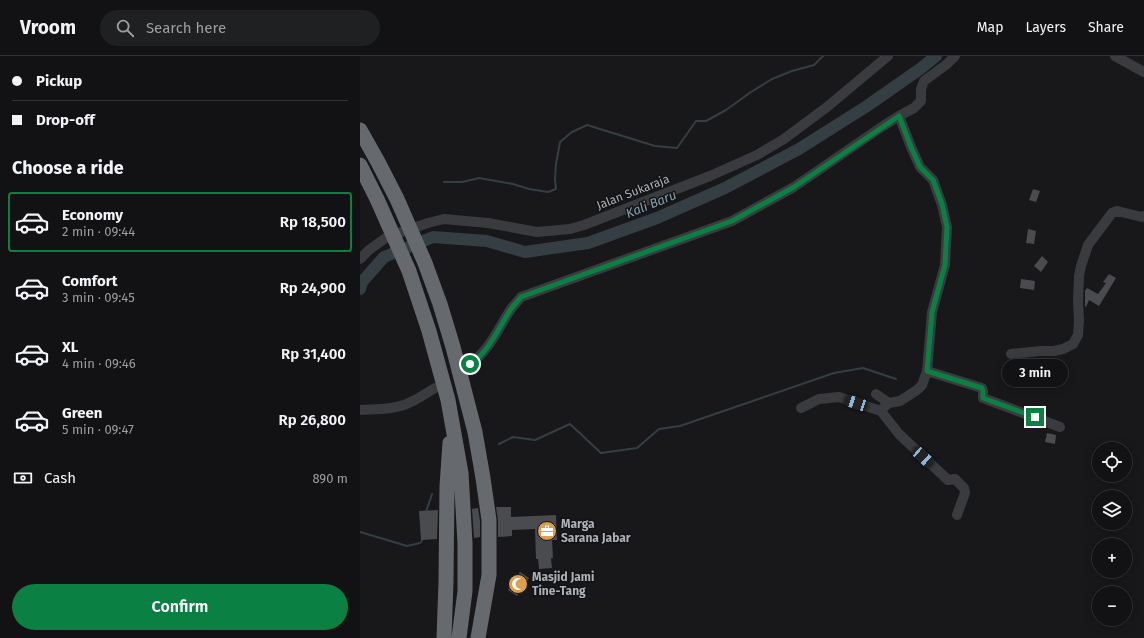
<!DOCTYPE html>
<meta charset="utf-8">
<style>
body{margin:0;font-family:"Fira Sans",sans-serif;background:#1f2022;color:#f1f3f6;height:100vh;display:flex;flex-direction:column;font-size:15px;white-space:nowrap}
*{box-sizing:border-box;margin:0}
p{font-size:13px;color:#9c9ea0}
.icon{flex:none;width:22px;height:22px;fill:none;stroke:currentColor;stroke-width:2;stroke-linecap:round;stroke-linejoin:round}
.map{position:relative;flex:1;overflow:hidden}
.sheet{display:flex;flex-direction:column;background:#121214;width:360px}
.sheet>*{flex:none}
.hud{display:grid;align-content:center;height:88px;padding:0 12px;background:#121214}
.controls{position:absolute;left:732px;top:386px;display:grid;gap:8px}
.controls a{display:grid;place-items:center;width:40px;height:40px;border-radius:50%;background:#121214;box-shadow:0 2px 10px #0003,0 0 0 1px #313234;font-size:20px}
.end{position:absolute;width:18px;height:18px;margin:-9px;border:5px solid #0b8043;background:#fff;box-shadow:0 0 0 2px #fff}
.from{border-radius:50%}
.bubble{position:absolute;height:28px;border-radius:14px;background:#121214;box-shadow:0 2px 10px #0003,0 0 0 1px #313234;font-size:13px;font-weight:600;line-height:28px;text-align:center}
.car{position:absolute;width:12px;height:24px;margin:-12px -6px;border-radius:5px;box-shadow:0 0 3px 1px #0007;background:linear-gradient(#222 24%,#8ab4d8 0 40%,#222 0 76%,#8ab4d8 0 86%,#222 0)}
.hud b{display:flex;align-items:center;gap:14px;height:38px;font-size:15px}
.hud b+b{border-top:1px solid #313234}
.hud i{width:10px;height:10px;background:#f1f3f6}
ul{padding:0;list-style:none}
li{display:flex;align-items:center;gap:12px;height:60px;margin:0 8px 6px;padding:0 4px;border:2px solid transparent;border-radius:4px}
li div{flex:1}
li b{display:block;font-size:15px}
li em{font-style:normal;font-weight:600}
li.active{border-color:#0b8043}
li>.icon{width:36px;height:36px;stroke-width:1.5}
h2{padding:0 12px;font-size:18px;line-height:48px}
.pay{display:flex;align-items:center;gap:10px;height:44px;padding:0 12px;font-size:15px}
.pay p{margin-inline-start:auto}
.action{display:flex;gap:8px;margin-top:auto;padding:8px 12px}
.action a{flex:1;height:46px;border-radius:24px;background:#0b8043;color:#fff;font-size:16px;font-weight:600;line-height:46px;text-align:center}
header{display:flex;align-items:center;gap:24px;box-sizing:border-box;height:56px;padding:0 20px;background:#121214;border-bottom:1px solid #313234}
header strong{font-size:19px}
nav{display:flex;gap:22px;margin-inline-start:auto;font-size:14px}
.search{width:280px;height:36px;background:#1f2022;display:flex;align-items:center;gap:10px;box-sizing:border-box;padding:0 14px;border-radius:22px;color:#9c9ea0;font-size:15px}
main{display:flex;flex:1;min-height:0}
.map>svg:first-child{display:block}
.lines{fill:none;stroke-linecap:round;stroke-linejoin:round}
.stream{stroke:#343e43;stroke-width:2}
.river{stroke:#343e43;stroke-width:12}
.building{fill:#4a4b4e}
.minor{stroke:#393b3e;stroke-width:10}
.highway{stroke:#66696e;stroke-width:15}
.route{stroke:#0b8043;stroke-width:5}
.labels{text-anchor:middle;dominant-baseline:central;stroke-width:3;stroke-linejoin:round;paint-order:stroke}
.street-label{font-size:12px;fill:#acb1b8;stroke:#131315}
.poi-label{font-size:12px;font-weight:bold;fill:#acb1b8;stroke:#131315;text-anchor:start}
.water-label{font-size:13px;font-style:italic;fill:#87a0ae;stroke:#131315}
</style>
<header>
<strong>Vroom</strong>
<div class="search"><svg class="icon" aria-label="search" viewBox="0 0 24 24"><circle cx="10" cy="10" r="6"/><path d="M15 15l6 6"/></svg>Search here</div>
<nav><a>Map</a><a>Layers</a><a>Share</a></nav>
</header>
<main>
<section class="sheet">
<div class="hud">
<b><i class="from"></i>Pickup</b>
<b><i></i>Drop-off</b>
</div>
<h2>Choose a ride</h2>
<ul>
<li class="active"><svg class="icon" aria-label="car" viewBox="0 0 24 24"><path d="M5 17H2v-5l4-1 3-4h7l3 4 3 1v5h-3M9 17h6M6 11h13"/><circle cx="7" cy="17" r="2"/><circle cx="17" cy="17" r="2"/></svg><div><b>Economy</b><p>2 min · 09:44</p></div><em>Rp 18,500</em></li>
<li><svg class="icon" aria-label="car" viewBox="0 0 24 24"><path d="M5 17H2v-5l4-1 3-4h7l3 4 3 1v5h-3M9 17h6M6 11h13"/><circle cx="7" cy="17" r="2"/><circle cx="17" cy="17" r="2"/></svg><div><b>Comfort</b><p>3 min · 09:45</p></div><em>Rp 24,900</em></li>
<li><svg class="icon" aria-label="car" viewBox="0 0 24 24"><path d="M5 17H2v-5l4-1 3-4h7l3 4 3 1v5h-3M9 17h6M6 11h13"/><circle cx="7" cy="17" r="2"/><circle cx="17" cy="17" r="2"/></svg><div><b>XL</b><p>4 min · 09:46</p></div><em>Rp 31,400</em></li>
<li><svg class="icon" aria-label="car" viewBox="0 0 24 24"><path d="M5 17H2v-5l4-1 3-4h7l3 4 3 1v5h-3M9 17h6M6 11h13"/><circle cx="7" cy="17" r="2"/><circle cx="17" cy="17" r="2"/></svg><div><b>Green</b><p>5 min · 09:47</p></div><em>Rp 26,800</em></li>
</ul>
<div class="pay"><svg class="icon" aria-label="cash" viewBox="0 0 24 24"><path d="M3 7h18v10H3z"/><circle cx="12" cy="12" r="2"/></svg>Cash<p>890 m</p></div>
<div class="action"><a>Confirm</a></div>
</section>
<div class="map">
<svg width="784" height="582" viewBox="0 0 784 582">
<rect width="100%" height="100%" fill="#18181a"/>
<g class="lines">
<path class="stream" d="M84,126H102L119,122L153,128L169,133L188,136L196,133L195,123L196,108L200,86L212,76L227,69L295,90L317,92L336,65H346L366,54L391,36L412,23L432,15L454,9L463,0
M139,388L153,381L175,384L210,368L241,397L277,392L299,373L320,370L474,317L503,312L536,323
M66,456L72,438
M0,476L47,490L60,487L64,482"/>
<path class="river" d="M0,233L2,226L24,201L73,181L127,185L165,196L228,187L297,162L365,132L439,93L507,50L560,13L576,0"/>
</g>
<path class="building" d="M673,133L680,135L676,146L669,144Z
M668,173L676,175L674,188L666,187Z
M682,200L688,206L681,216L674,210Z
M749,218L756,222L739,250L729,244L726,251L725,250V235L727,232L738,238L746,227L743,226Z
M661,223L675,225L674,234L660,232Z
M687,377L696,379L695,388L685,386Z
M136,451H151V461L196,459L197,484H192L193,502H191L192,512L179,513L178,503H176L175,473L152,474V480L138,481V464Z
M118,452L120,465V481L114,482L112,453Z
M78,454L77,483L61,484L59,455Z
M160,516L169,522L157,540L148,534Z"/>
<g class="lines">
<path class="minor" d="M755,0L784,16
M0,203L9,194L27,181L68,167L84,163L128,167L177,176L210,173L224,169L350,120L397,99L424,83L467,51L528,0
M651,298L681,295H694L703,293L713,288L718,279L719,264L718,245L719,220L721,210L728,189L752,157L757,155L782,161L784,160
M110,308C130,294 138,272 151,253C154,249 158,245 161,241L372,165L434,131L520,72L539,60L554,52L561,45V33L564,25L587,8L595,0
M567,315L622,332L623,335V342L700,371
M516,338L529,347L540,345L557,334L562,329L567,315L572,256L585,209L587,171L582,149L573,124L560,111L551,91L539,60
M529,347L523,352L521,355L539,378L588,424L595,423L604,432L605,437L597,459
M441,352L459,343L479,341L521,355
M0,354C14,353 30,354 44,349C55,345 65,338 75,332"/>
<path class="highway" d="M0,74L18,106L37,143L65,207L80,248L93,291L115,376L123,422L129,464V519L118,582
M0,109L17,143L49,215L69,275L88,344L101,417L105,487V535L99,582
M84,582L86,526L87,430L90,387"/>
</g>
<g class="lines">
<path class="route" d="M110,308C130,295 138,272 151,253C154,249 158,245 161,241L372,165L434,131L539,60L551,91L560,111L573,124L582,148L587,171L585,209L572,256L567,315L622,332L623,335V342L675,361"/>
</g>
<defs>
<g id="office-disc" transform="scale(1)"><circle r="9.5" fill="#dd9e4d" stroke="#131315"/><path d="M-6-3h4V-5.5h4V-3h4V5H-6ZM-1-4.5V-3h2v-1.5ZM-6 0V1H6V0Z" fill="#fff"/></g>
<g id="mosque-disc" transform="scale(1)"><circle r="9.5" fill="#dd9e4d" stroke="#131315"/><path d="M3.5-4.9A6 6 0 1 0 3.5 4.9A5 5 0 1 1 3.5-4.9Z" fill="#fff"/></g>
</defs>
<g fill-rule="evenodd">
<use href="#office-disc" x="187" y="475"/>
<use href="#mosque-disc" x="158" y="528"/>
</g>
<g class="labels">
<g class="street-label">
<text transform="translate(273 136) rotate(-21)">Jalan Sukaraja</text>
</g>
<g class="poi-label">
<text x="201" y="468">Marga<tspan x="201" dy="14">Sarana Jabar</tspan></text>
<text x="172" y="521">Masjid Jami<tspan x="172" dy="14">Tine-Tang</tspan></text>
</g>
<g class="water-label">
<text transform="translate(291 148) rotate(-22)">Kali Baru</text>
</g>
</g>
</svg>
<div class="controls">
<a><svg class="icon" aria-label="locate" viewBox="0 0 24 24"><circle cx="12" cy="12" r="6"/><path d="M12 2v4M12 18v4M2 12h4M18 12h4"/></svg></a>
<a><svg class="icon" aria-label="layers" viewBox="0 0 24 24"><path d="M12 4l9 5-9 5-9-5zM3 14l9 5 9-5"/></svg></a>
<a>+</a>
<a>−</a>
</div>
<i class="end from" style="left:110px;top:308px"></i>
<i class="end" style="left:675px;top:361px"></i>
<div class="bubble" style="left:642px;top:303px;width:66px">3 min</div>
<i class="car" style="left:496px;top:347px;rotate:288deg"></i>
<i class="car" style="left:563px;top:401px;rotate:132deg"></i>
</div>
</main>
